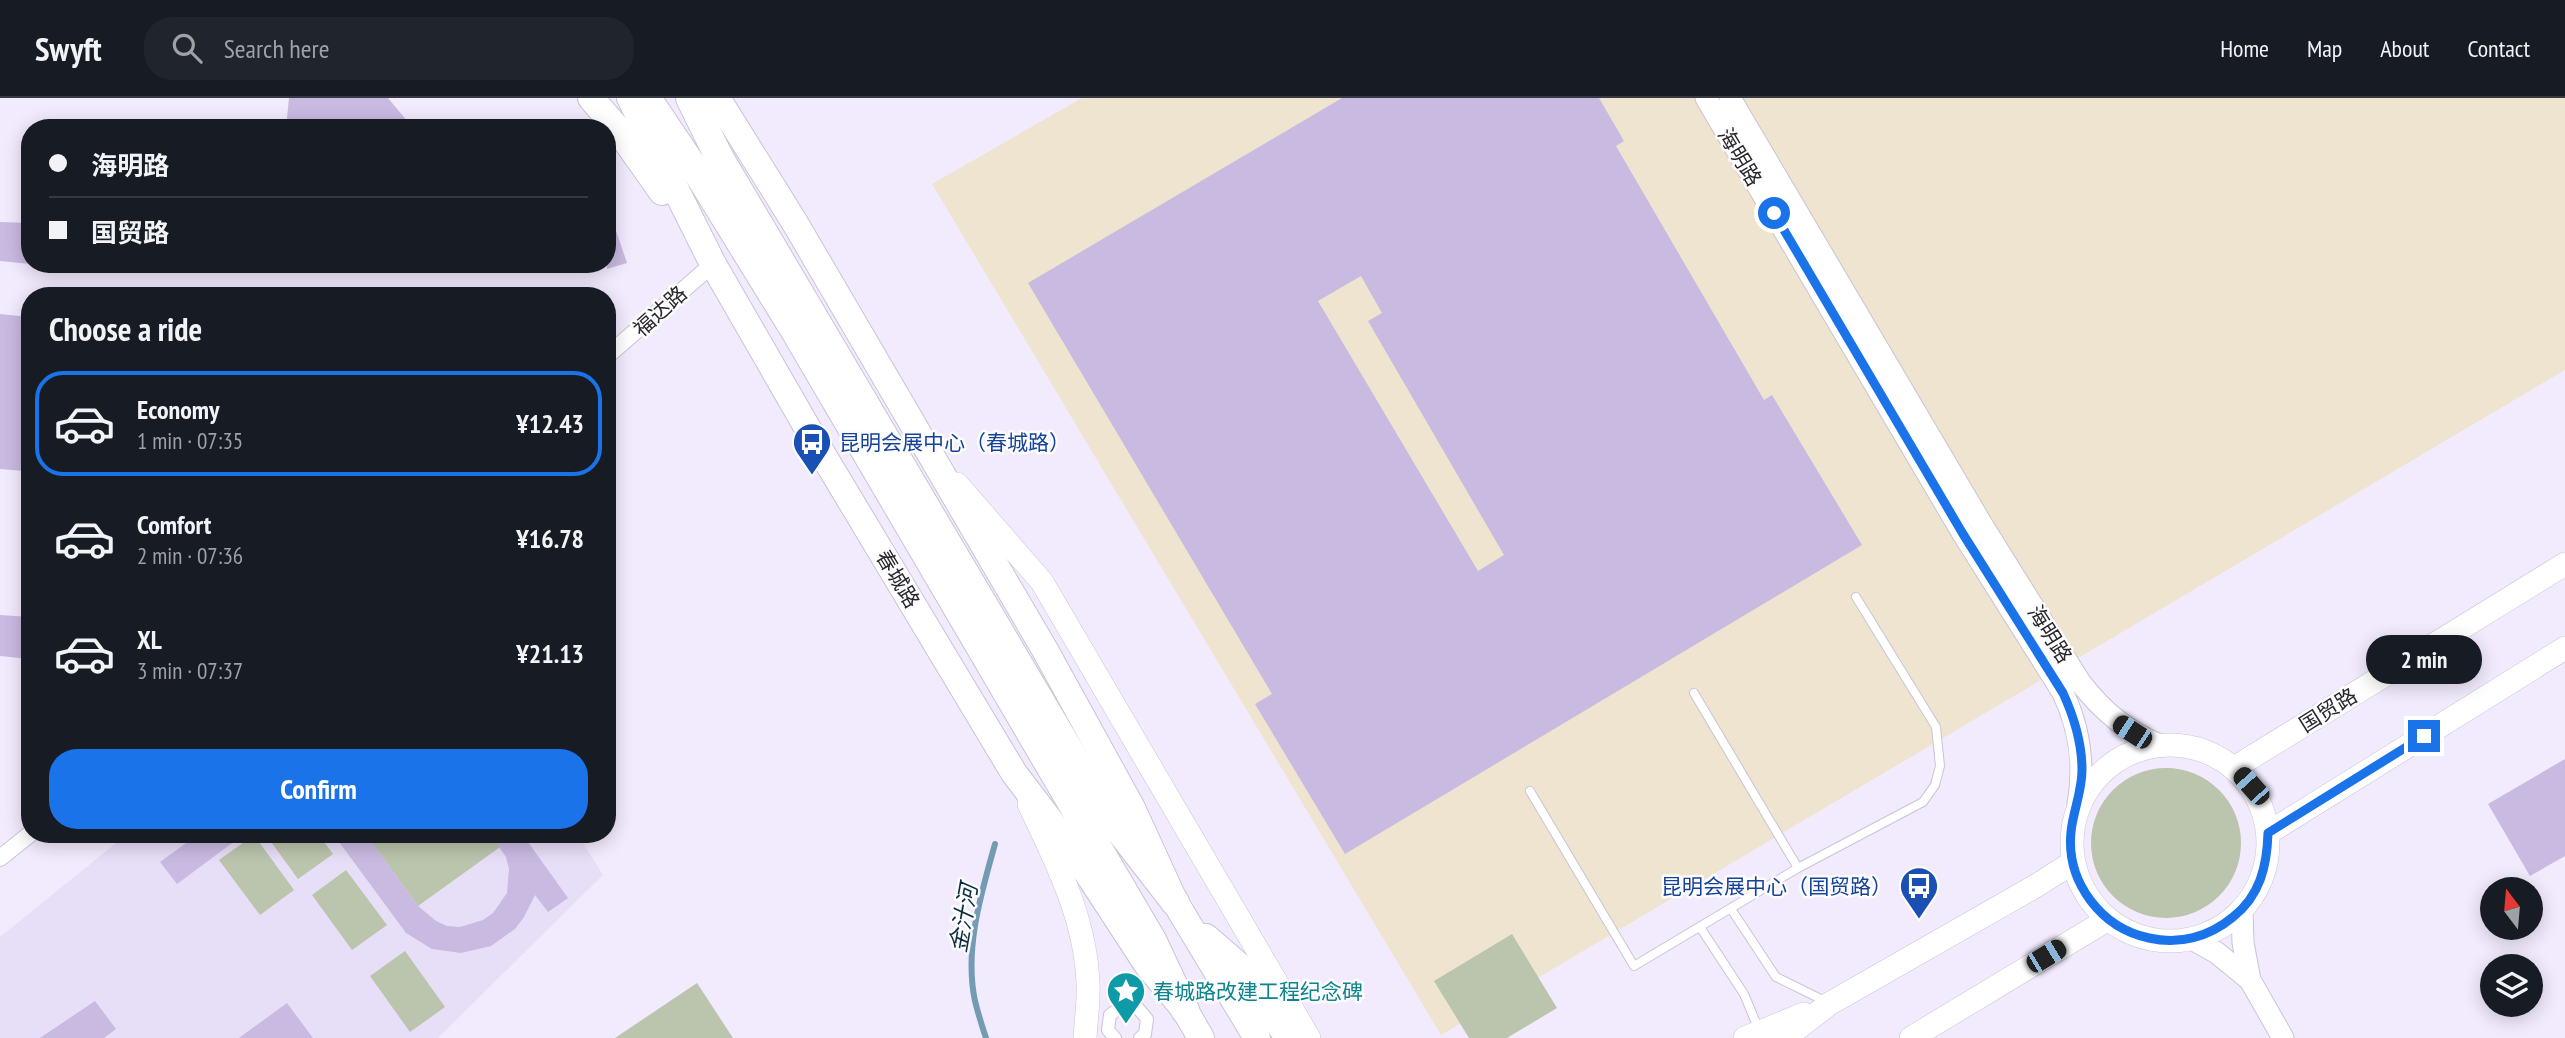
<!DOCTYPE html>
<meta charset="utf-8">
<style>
body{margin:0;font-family:"PT Sans Narrow","Noto Sans SC",sans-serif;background:#20242c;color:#f1f3f6;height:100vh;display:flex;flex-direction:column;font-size:26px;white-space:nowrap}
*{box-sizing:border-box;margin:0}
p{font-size:23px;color:#9ea1a6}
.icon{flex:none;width:38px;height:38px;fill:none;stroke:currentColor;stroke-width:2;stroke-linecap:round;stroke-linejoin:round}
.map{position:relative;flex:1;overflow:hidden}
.side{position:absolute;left:21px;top:189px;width:595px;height:556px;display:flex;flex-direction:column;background:#171b24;border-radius:28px;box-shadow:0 4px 18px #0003}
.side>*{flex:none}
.guide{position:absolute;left:21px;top:21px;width:595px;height:154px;border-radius:28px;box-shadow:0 4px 18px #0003;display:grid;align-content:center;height:154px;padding:0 28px;background:#171b24}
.needle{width:46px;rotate:344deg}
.tools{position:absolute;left:2480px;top:779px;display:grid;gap:14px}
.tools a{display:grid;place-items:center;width:63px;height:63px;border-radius:50%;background:#171b24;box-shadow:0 4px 18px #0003;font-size:35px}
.end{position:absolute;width:32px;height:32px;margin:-16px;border:9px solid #1a73e8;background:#fff;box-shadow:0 0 0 4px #fff}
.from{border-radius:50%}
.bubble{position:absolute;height:49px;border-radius:24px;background:#171b24;box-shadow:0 4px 18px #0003;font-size:23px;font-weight:600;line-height:49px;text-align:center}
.car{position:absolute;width:21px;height:42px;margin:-21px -10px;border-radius:9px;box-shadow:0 0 5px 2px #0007;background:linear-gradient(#222 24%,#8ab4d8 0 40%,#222 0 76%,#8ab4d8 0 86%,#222 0)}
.guide b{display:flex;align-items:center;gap:24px;height:66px;font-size:26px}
.guide b+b{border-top:2px solid #363941}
.guide i{width:18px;height:18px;background:#f1f3f6}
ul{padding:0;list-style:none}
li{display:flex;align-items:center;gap:21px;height:105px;margin:0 14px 10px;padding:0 14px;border:4px solid transparent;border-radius:28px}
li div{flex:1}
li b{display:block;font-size:26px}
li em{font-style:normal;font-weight:600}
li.active{border-color:#1a73e8}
li>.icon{width:63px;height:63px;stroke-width:1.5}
h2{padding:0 28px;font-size:32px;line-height:84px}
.cta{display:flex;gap:14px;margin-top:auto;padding:14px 28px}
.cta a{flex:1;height:80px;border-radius:28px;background:#1a73e8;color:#fff;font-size:28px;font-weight:600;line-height:80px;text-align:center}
header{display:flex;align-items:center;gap:42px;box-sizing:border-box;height:98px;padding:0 35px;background:#171b24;border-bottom:2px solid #363941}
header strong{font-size:33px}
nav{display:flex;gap:38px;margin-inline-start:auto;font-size:24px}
.search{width:490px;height:63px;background:#20242c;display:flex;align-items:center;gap:18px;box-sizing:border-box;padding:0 24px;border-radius:28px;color:#9ea1a6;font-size:26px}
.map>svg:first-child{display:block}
.commercial{fill:#efe4cf}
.built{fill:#e7def7}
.green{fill:#bbc4ac}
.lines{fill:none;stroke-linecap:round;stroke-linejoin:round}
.stream{stroke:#739bb3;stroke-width:6}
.building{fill:#c9bae1;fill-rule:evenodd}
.service-casing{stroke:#cac3d5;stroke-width:10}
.pedestrian-casing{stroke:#cac3d5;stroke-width:14}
.minor-casing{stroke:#cac3d5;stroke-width:18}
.tertiary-casing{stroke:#cac3d5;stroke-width:23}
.secondary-casing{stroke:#cac3d5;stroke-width:24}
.primary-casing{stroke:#cac3d5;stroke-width:28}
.trunk-casing{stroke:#cac3d5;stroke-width:30}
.service{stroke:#fff;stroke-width:8}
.pedestrian{stroke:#fff;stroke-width:12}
.minor{stroke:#fff;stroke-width:16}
.tertiary{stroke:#fff;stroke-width:21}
.secondary{stroke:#fff;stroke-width:23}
.primary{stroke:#fff;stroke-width:26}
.trunk{stroke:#fff;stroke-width:28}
.route{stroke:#1a73e8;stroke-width:9}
.labels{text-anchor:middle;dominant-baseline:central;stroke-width:5;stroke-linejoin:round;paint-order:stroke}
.street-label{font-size:21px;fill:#29262d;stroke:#fcfcfc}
.transit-label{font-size:21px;fill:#164399;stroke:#fcfcfc;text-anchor:start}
.culture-label{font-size:21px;fill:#0d838f;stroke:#fcfcfc;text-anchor:start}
.water-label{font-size:23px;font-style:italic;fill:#092d3f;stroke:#fcfcfc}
</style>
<header>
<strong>Swyft</strong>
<div class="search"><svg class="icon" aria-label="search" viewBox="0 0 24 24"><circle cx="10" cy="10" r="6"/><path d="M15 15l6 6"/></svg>Search here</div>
<nav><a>Home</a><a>Map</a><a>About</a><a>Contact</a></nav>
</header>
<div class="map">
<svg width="2565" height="940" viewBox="0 0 2565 940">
<rect width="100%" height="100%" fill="#f2ebfe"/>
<path class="commercial" d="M1082,0H2565V272L1441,937L932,86Z"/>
<path class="built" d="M126,737H578L603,777L438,940H0V839Z"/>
<path class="green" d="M2091 745a75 75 0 1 1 150 0a75 75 0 1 1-150 0Z
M254,737L294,792L260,817L219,762Z
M266,737H319L333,756L298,781Z
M366,737H491L500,749L418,808Z
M346,772L387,827L352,852L312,797Z
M1512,836L1557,910L1507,940H1469L1434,883Z
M405,853L445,909L410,934L370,878Z
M697,885L733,940H615Z"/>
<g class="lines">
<path class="stream" d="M986,940C982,928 978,915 975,903C964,851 981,796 995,746"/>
</g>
<path class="building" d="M289,0H388L413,30H286Z
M1342,0H1599L1624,43L1616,48L1764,302L1772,297L1862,447L1345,756L1255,606L1272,596L1028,185ZM1361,178L1382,215L1368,223L1504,457L1478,473L1318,203Z
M610,115L627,165L607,171V116Z
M0,124L30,125V166L0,163Z
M0,216L30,219V301L24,373L0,371Z
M0,517L30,519V561L0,558Z
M2565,661V758L2530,778L2488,706Z
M197,737H243L177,786L160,764Z
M334,737H366L418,808L436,823L447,828L460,829L483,822L493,815L507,795L509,771L506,759L491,737H523L568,800L548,814L535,797L524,819L515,831L491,848L461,855L432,851L406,835Z
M95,903L116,931L104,940H40Z
M287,905L313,940H239Z"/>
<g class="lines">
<g class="service-casing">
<path id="service" d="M1694,595L1798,770
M1530,693L1634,868L1798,770L1923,704L1935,687L1940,668L1936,629L1856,499
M1731,811L1776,879L1827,904
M1700,829L1744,896L1759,932"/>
</g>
<g class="pedestrian-casing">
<path id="pedestrian" d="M1115,940L1108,932L1110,917L1122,908L1137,909L1147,921L1145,936L1140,940"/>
</g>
<g class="minor-casing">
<path id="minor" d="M607,258L713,166
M0,760L30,736"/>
</g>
<g class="tertiary-casing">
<path id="tertiary" d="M1706,0L1963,436L2063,595C2080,631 2085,666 2078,706
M1730,0L1981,425L2080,584C2102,613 2127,634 2162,648
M2242,812L2243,845L2250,882L2283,940
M2192,841L2217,855L2250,882"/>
</g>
<g class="secondary-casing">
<path id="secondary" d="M957,386L1042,484L1309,940
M2072 745a98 98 0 1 1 196 0a98 98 0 1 1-196 0Z
M2234,670L2565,466
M1029,706C1056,763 1086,821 1088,886C1089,903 1086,922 1085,940
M2268,735L2565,550
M1745,940L1804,916
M1785,940L1829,906L2034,789L2072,765
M1911,940L2107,822"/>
</g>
<g class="primary-casing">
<path id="primary" d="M591,0L616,29L662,94
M630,0L713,166L823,357L1014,675L1071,750L1148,868L1185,912L1201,940
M717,0L795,125L1045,552L1132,710L1175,804L1257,940
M1206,839L1243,871L1288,940"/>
</g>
<g class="trunk-casing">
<path id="trunk" d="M647,0L702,82L795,233L1152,842L1185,912
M690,0L719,59L1107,716L1175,804"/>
</g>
<use href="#service" class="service"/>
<use href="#pedestrian" class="pedestrian"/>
<use href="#minor" class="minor"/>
<use href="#tertiary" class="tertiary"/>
<use href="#secondary" class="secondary"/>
<use href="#primary" class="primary"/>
<use href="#trunk" class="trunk"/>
</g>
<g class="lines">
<path class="route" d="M1774,115L1963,436L2063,595C2074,619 2082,644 2082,672C2082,694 2073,713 2071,734C2066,784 2101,830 2149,840C2179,847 2209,839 2233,819C2260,798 2267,768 2268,735L2424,638"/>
</g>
<defs>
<g id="bus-pin" transform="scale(2.0125)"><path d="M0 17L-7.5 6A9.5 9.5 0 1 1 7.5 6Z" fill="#1a4fb4" stroke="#fcfcfc"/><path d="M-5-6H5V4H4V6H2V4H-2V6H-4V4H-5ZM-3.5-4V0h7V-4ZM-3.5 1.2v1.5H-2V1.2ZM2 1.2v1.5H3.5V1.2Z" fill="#fff"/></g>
<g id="sight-pin" transform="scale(2.0125)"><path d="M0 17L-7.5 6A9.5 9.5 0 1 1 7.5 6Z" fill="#0f9aa8" stroke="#fcfcfc"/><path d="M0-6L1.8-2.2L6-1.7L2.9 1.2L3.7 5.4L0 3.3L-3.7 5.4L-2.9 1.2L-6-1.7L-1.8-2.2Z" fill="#fff"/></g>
</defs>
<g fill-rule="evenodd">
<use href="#bus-pin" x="812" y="344"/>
<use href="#bus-pin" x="1919" y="788"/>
<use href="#sight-pin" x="1126" y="893"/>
</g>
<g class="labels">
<g class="street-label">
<text transform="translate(1740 59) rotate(59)">海明路</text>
<text transform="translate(660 213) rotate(-42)">福达路</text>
<text transform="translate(898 481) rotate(59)">春城路</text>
<text transform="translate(2050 536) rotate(58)">海明路</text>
<text transform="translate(2328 612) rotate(-32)">国贸路</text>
</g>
<g class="transit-label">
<text x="839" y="344">昆明会展中心（春城路）</text>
<text x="1892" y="788" text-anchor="end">昆明会展中心（国贸路）</text>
</g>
<g class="culture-label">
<text x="1153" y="893">春城路改建工程纪念碑</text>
</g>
<g class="water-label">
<text transform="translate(963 820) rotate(-80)">金汁河</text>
</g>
</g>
</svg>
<div class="tools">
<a><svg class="needle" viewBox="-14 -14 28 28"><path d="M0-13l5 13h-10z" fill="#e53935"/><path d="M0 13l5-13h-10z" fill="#9ea1a6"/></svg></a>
<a><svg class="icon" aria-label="layers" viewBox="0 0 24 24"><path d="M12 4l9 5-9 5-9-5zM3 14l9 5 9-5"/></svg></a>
</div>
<i class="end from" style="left:1774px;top:115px"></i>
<i class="end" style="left:2424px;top:638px"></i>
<div class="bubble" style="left:2366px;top:537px;width:116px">2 min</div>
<i class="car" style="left:2132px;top:634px;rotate:303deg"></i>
<i class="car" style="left:2251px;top:688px;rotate:318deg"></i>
<i class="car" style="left:2046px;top:858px;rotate:59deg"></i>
<div class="guide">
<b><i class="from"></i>海明路</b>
<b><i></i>国贸路</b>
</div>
<section class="side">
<h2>Choose a ride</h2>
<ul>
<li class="active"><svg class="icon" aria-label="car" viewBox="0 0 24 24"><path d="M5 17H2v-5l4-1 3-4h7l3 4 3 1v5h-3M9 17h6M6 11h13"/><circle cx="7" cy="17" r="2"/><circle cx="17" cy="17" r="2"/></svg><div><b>Economy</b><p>1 min · 07:35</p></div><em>¥12.43</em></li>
<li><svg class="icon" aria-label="car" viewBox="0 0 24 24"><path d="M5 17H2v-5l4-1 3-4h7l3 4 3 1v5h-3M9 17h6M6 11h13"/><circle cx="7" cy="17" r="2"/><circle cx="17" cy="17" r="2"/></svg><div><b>Comfort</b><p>2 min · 07:36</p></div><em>¥16.78</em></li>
<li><svg class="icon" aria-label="car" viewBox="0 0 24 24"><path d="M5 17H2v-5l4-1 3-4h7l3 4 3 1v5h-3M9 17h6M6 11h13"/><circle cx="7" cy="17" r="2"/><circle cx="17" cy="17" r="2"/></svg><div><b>XL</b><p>3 min · 07:37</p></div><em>¥21.13</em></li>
</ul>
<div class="cta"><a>Confirm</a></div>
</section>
</div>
